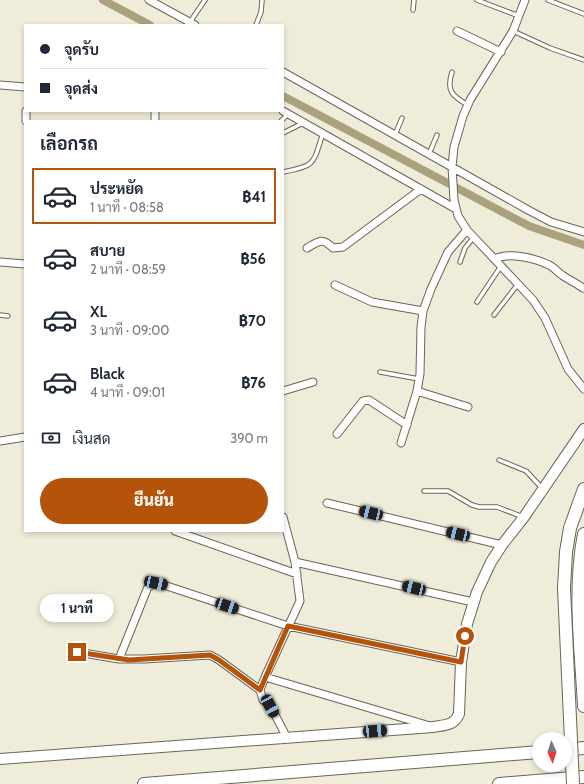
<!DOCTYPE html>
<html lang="th">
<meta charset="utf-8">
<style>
body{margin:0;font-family:Cabin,Sarabun,sans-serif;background:#f6f6f7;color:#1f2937;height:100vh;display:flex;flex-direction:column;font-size:15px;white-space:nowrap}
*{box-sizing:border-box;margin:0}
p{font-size:13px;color:#747a83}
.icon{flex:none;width:22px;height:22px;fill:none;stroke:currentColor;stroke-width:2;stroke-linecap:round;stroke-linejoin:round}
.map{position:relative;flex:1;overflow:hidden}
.side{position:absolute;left:24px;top:120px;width:260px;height:412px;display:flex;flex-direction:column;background:#fff;border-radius:0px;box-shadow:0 2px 6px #0003}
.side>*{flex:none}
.hud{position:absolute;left:24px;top:24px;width:260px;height:88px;border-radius:0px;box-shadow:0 2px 6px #0003;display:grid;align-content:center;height:88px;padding:0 16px;background:#fff}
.needle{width:26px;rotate:177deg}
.fabs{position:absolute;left:532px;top:732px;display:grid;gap:8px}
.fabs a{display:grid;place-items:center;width:40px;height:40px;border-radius:50%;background:#fff;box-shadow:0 2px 6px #0003;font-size:20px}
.end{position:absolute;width:18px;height:18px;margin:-9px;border:5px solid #b45309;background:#fff;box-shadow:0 0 0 2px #fff}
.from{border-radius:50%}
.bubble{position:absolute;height:28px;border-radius:14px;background:#fff;box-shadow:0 2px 6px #0003;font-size:13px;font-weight:800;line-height:28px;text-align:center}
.car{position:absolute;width:12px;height:24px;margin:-12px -6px;border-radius:5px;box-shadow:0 0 3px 1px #0007;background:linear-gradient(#222 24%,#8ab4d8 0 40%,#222 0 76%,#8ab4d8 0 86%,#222 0)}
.hud b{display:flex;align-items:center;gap:14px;height:38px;font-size:15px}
.hud b+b{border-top:1px solid #e0e1e3}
.hud i{width:10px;height:10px;background:#1f2937}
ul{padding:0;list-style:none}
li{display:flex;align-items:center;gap:12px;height:56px;margin:0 8px 6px;padding:0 8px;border:2px solid transparent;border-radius:0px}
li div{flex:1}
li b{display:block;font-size:15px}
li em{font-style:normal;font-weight:800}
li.active{border-color:#b45309}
li>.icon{width:36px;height:36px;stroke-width:1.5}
h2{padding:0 16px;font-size:18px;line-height:48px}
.pay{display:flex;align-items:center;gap:10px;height:44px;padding:0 16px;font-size:15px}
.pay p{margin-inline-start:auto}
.action{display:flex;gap:8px;margin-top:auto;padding:8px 16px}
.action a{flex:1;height:46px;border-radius:24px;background:#b45309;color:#fff;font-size:16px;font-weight:800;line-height:46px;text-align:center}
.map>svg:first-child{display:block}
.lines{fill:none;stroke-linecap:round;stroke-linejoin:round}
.canal{stroke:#aba27d;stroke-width:8}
.service-casing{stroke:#696556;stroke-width:5.5}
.minor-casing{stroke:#696556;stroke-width:9}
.secondary-casing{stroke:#696556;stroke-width:12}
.motorway-casing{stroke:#696556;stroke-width:14}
.service{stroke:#fff;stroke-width:3.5}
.minor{stroke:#fff;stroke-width:7}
.secondary{stroke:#fff;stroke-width:10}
.motorway{stroke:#fff;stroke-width:12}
.motorway-bridge-casing{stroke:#696556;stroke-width:14;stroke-linecap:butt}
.motorway-bridge{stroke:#fff;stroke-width:12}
.route{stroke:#b45309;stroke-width:5}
</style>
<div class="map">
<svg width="584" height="784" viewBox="0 0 584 784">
<rect width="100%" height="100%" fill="#f0ecda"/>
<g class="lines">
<path class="canal" d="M103,0L150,25
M283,96L529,226L584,245"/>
<g class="service-casing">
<path id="service" d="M477,0L519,16
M548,0L584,14
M413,10L414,0
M190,22L205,0
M256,25L261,12L262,0
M513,31L550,48L584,60
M452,72C446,91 452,96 468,105
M281,121L288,114
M283,133L303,123
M395,135L402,118
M429,154L437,135
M283,172C316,166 313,164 323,133
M460,262L465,248L474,237
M477,302L501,266
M0,315L8,316
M494,315L518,284
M380,372L419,379
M499,460L526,471L542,488
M424,491H448L472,505L479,507H497L523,517"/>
</g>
<g class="minor-casing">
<path id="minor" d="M149,0L195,25
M525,0L513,31L470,100L463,116L454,147L452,167L454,200L458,216L467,230L533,300L545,318L568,369L584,389
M457,31L501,52
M283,72L530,211L551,222L584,232
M0,85L25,87
M155,111V121
M283,111L456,209
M26,121V111
M307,248C319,241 322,237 333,248L343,247L421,189
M495,259C509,252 535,258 549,265C554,267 557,272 562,275C569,280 576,283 583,288
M0,262L25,264
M335,285L372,302L423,311
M283,391L313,382
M417,391L468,407
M337,434L363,401L369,400L407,425
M0,441L25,437
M401,443L417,391L420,374L421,327L423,311L431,289L448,252L467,230
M327,503L502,545
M283,517L295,562L300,601L265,677L260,690L263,700L270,705L287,738
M175,531L297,574
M295,562L473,602
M77,652L119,659
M265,677L430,726
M260,690L219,660L210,655L144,659H119L148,587L156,583L167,586L288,626L461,662"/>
</g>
<g class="secondary-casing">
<path id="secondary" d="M0,759L433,727C444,725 454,726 459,714L461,662L467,624L477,592L491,562L502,545L524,517L584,429"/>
</g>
<g class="motorway-casing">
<path id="motorway" d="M570,528L584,489
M584,534C573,590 581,649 584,706
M565,750L584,748
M144,784L539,752
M499,784L584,777"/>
</g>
<use href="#service" class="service"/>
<use href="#minor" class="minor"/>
<use href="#secondary" class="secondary"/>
<use href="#motorway" class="motorway"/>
<g class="motorway-bridge-casing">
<path id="motorway-bridge" d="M570,528L566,552L564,588L573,784"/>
</g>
<use href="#motorway-bridge" class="motorway-bridge"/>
</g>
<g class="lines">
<path class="route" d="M77,652L129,660L210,655L219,660L260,690L288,626L461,662L465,636"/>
</g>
</svg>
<div class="fabs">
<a><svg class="needle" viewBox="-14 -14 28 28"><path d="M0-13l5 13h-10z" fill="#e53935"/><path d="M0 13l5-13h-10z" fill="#747a83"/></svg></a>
</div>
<i class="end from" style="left:465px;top:636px"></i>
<i class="end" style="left:77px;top:652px"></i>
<div class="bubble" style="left:40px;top:594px;width:74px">1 นาที</div>
<i class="car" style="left:371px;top:513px;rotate:283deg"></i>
<i class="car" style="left:458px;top:534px;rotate:283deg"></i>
<i class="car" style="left:156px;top:583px;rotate:102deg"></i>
<i class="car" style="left:414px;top:588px;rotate:283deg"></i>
<i class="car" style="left:227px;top:606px;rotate:108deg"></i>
<i class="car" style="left:270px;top:706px;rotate:152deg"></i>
<i class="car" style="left:375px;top:731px;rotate:86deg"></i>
<div class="hud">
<b><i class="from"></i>จุดรับ</b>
<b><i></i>จุดส่ง</b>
</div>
<section class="side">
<h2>เลือกรถ</h2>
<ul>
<li class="active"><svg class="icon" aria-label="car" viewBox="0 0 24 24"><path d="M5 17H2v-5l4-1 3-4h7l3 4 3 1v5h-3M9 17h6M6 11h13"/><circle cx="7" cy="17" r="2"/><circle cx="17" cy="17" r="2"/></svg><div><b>ประหยัด</b><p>1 นาที · 08:58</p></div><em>฿41</em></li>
<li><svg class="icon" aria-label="car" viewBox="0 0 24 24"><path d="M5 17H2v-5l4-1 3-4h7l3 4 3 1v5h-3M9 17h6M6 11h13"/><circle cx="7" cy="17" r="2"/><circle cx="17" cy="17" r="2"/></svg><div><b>สบาย</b><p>2 นาที · 08:59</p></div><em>฿56</em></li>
<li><svg class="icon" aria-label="car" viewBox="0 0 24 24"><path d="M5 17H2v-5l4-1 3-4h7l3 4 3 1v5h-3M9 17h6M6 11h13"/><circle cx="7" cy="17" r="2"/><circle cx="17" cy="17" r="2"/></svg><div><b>XL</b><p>3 นาที · 09:00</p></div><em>฿70</em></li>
<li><svg class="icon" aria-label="car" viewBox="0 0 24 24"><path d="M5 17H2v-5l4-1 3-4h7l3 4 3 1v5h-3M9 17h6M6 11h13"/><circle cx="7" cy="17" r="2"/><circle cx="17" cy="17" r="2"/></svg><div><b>Black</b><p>4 นาที · 09:01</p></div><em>฿76</em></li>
</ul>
<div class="pay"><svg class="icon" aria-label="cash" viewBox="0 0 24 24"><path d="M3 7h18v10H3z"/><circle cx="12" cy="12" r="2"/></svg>เงินสด<p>390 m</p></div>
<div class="action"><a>ยืนยัน</a></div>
</section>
</div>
